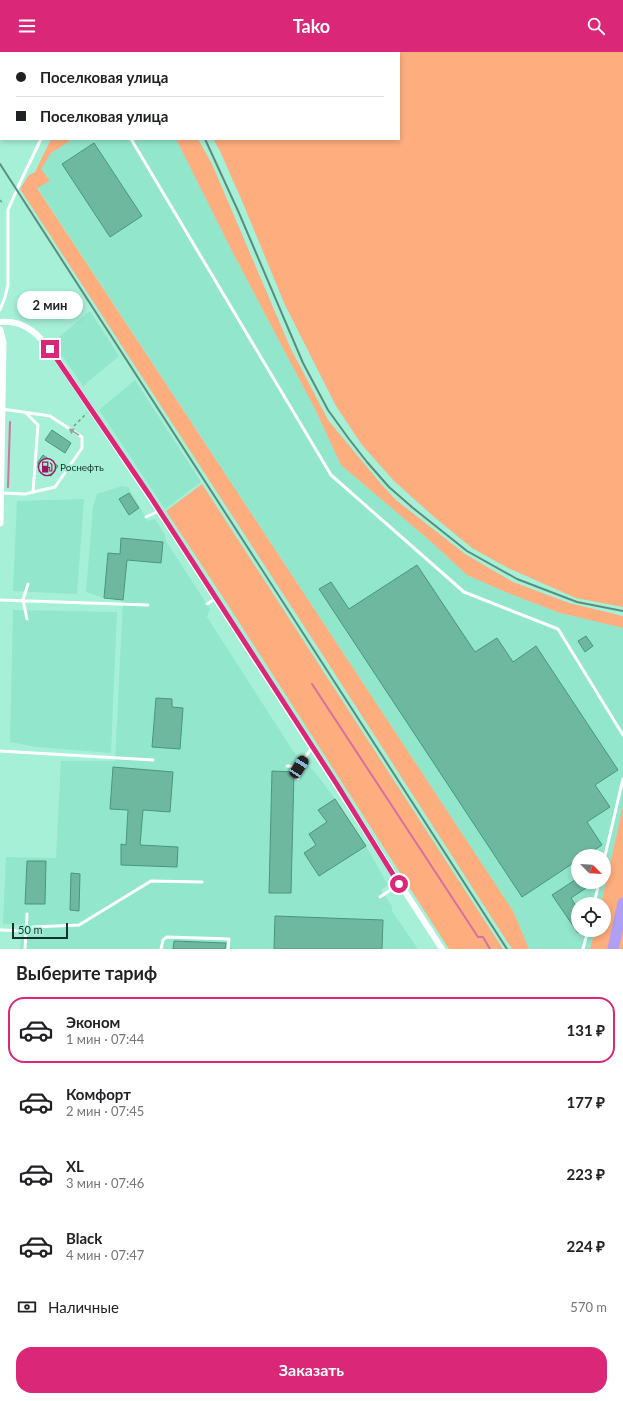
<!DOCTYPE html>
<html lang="ru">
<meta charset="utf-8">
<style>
body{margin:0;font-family:Lato,sans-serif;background:#f6f6f6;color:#202124;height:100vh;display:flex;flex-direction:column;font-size:15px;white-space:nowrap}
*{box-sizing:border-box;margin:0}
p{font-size:13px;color:#757577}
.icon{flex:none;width:22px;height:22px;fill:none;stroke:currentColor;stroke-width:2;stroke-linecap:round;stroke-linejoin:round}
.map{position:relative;height:897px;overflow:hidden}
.side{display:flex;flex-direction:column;background:#fff;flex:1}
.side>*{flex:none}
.hud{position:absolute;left:0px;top:0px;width:400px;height:88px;box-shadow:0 2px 6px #0003;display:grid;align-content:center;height:88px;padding:0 16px;background:#fff}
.needle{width:26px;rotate:114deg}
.controls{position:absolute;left:571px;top:797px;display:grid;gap:8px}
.controls a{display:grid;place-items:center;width:40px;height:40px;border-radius:50%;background:#fff;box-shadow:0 2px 6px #0003;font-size:20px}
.scale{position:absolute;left:12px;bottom:10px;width:56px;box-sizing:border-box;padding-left:4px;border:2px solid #14332a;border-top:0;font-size:11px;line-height:14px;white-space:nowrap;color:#14332a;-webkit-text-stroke:3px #a6f0d7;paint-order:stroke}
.end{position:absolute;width:18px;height:18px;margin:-9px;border:5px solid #db2777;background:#fff;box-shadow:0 0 0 2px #fff}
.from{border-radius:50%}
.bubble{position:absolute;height:28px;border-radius:14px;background:#fff;box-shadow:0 2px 6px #0003;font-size:13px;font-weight:700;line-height:28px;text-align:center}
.car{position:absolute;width:12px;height:24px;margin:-12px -6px;border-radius:5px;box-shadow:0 0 3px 1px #0007;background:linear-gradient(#222 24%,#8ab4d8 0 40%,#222 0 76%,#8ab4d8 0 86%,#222 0)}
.hud b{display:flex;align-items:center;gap:14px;height:38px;font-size:15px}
.hud b+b{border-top:1px solid #e0e0e0}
.hud i{width:10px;height:10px;background:#202124}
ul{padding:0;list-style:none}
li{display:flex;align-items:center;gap:12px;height:66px;margin:0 8px 6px;padding:0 8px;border:2px solid transparent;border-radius:16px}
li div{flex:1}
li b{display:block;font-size:15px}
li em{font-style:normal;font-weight:700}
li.active{border-color:#db2777}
li>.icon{width:36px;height:36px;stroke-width:1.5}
h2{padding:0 16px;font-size:18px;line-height:48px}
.pay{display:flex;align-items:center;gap:10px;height:44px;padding:0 16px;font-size:15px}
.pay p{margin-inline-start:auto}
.cta{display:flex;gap:8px;margin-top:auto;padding:8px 16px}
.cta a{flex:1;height:46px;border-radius:16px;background:#db2777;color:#fff;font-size:16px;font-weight:700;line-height:46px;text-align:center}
header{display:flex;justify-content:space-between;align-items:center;height:52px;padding:0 16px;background:#db2777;color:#fff;font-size:18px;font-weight:700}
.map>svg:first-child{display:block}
.built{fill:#92e6cb;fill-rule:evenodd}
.green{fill:#fdad7e}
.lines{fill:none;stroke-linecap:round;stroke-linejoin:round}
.stream{stroke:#d371a0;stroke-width:2}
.building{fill:#6fb8a0;stroke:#4b947d}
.path{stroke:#6aa390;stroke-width:1.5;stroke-dasharray:3 3;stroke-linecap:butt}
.service{stroke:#fff;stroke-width:3}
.minor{stroke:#fff;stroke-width:6}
.tertiary{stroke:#fff;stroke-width:7}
.motorway{stroke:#af9ff7;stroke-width:11}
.rail{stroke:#598d7c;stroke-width:2}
.oneway{fill:#95a39f}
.route{stroke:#db2777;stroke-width:5}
.labels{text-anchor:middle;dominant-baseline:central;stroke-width:4;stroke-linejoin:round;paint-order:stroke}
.poi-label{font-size:10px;fill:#14332a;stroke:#a6f0d7;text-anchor:start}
</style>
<header><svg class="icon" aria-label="menu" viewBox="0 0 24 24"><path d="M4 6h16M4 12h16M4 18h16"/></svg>Tako<svg class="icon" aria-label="search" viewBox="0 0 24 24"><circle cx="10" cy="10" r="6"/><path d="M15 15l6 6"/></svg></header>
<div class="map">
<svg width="623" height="897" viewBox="0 0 623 897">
<rect width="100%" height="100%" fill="#a6f0d7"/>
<path class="built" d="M73,87H176L232,199L315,357L341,413L428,487L467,523L503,539L560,561L623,576V754L601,852H578V878H595L590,897H529L513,859L37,135L49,129L40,117L51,101ZM578,804H604V830H578Z
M90,259L119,304L83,334L53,290Z
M135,328L201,430L165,457L99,358Z
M122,434L128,435L148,469L155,467L165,483L166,489L210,557L207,565L293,699L314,719L335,747L366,794L388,833L381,838L392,854V859L418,897H20L22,873L3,872L6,805L56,806L61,709H115L123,548L104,546L86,540L93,455L97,442Z
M84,447L77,542L13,539L17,449Z
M13,558L117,560L111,701L37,695L10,690Z"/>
<path class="green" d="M155,0H623V555L576,546L508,516L472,496L433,464L394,429L362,393L336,354L285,253L242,149L220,99L213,87H399V1Z
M51,87H73L51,101L41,117L50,129L37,136L513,859L529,897H512L326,608L20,137L29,123L35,120Z
M176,87H198L212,112L290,295L328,368L381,432L396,448L465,502L513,530L569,551L623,564V576L560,561L503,539L467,523L428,487L341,413L315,357L232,199Z
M202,432L503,897H449L226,550L166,459Z
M623,754V897H590L595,878H604V852H601Z"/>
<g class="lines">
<path class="stream" d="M8,435L10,370
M312,632L478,885H483L490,897"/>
</g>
<path class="building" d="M94,91L142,164L110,185L62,112Z
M52,378L71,391L65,401L45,388Z
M43,403L58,414L51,424L38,416V410Z
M129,441L139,456L129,463L119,447Z
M121,486L163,490L161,511L127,508L123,548L104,546L108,501L120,502Z
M417,513L475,600L497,586L513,610L536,594L618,718L595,733L610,755L587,770L602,793L585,804H578V808L522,845L319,537L331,530L349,557Z
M586,584L593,594L585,600L578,589Z
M156,646L172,647V655L183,656L180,697L152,695Z
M113,715L173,720L170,760L143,758L140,793L178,795L177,815L121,813V792L126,793L128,758L110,757Z
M272,719L294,720L291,841H269Z
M335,747L366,794L319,824L304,801L316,793L309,782L327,770L318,758Z
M27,809H46L45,852H25Z
M71,821L80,822L79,859L70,858Z
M578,826V830H595L571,846L578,857V881L552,843Z
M275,864L383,868L382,897H274Z
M174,889L226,891L225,897H173Z"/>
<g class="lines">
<path class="path" d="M0,148L4,153
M74,374L87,361"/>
<path class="service" d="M30,1L31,0
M131,87L331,423L464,540L558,577L623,683
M0,258L5,245L8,233V158L17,137L41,87
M26,361L38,373L33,440
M1,441L25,442L55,435L82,396V385L50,364L2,357
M146,465L159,459
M0,548L148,553
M207,552L216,546
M27,567L23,548L28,532
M0,699L153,708
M287,714L299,715
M298,727L299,715L312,695
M604,808L623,727
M380,845L399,832
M594,852L599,830
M0,878L26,879L33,875L79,873L151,829L202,830
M25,897L27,862
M161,897L163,888L167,885L229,887L228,897
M583,897L588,878"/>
<path class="minor" d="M0,270C27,268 40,284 55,304L159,459L442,897"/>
<path class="tertiary" d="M0,278L3,291L0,471"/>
<path class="motorway" d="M613,897L623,851"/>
<path class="rail" d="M148,0L149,1
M205,87L239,161L303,311L328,358L349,387L367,410L389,435L413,456L467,499L517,527L577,550L623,559
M0,112L507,897"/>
</g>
<defs><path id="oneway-solid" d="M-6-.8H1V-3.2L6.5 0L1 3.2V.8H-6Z"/></defs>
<use class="oneway" href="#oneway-solid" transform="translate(74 380) rotate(-147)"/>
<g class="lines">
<path class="route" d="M50,297L150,444L336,731L399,832"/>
</g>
<defs>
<g id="fuel-ring" transform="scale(0.9)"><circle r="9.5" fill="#a6f0d7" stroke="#9c1464" stroke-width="1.5"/><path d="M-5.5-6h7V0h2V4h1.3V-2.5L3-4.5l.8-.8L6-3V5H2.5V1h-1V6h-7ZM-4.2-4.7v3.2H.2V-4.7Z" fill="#9c1464"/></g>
</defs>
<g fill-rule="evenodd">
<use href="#fuel-ring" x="47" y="415"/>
</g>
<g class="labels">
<g class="poi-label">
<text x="60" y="415">Роснефть</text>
</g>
</g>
</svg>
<div class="controls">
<a><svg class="needle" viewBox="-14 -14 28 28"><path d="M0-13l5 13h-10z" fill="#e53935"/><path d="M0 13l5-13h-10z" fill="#757577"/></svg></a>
<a><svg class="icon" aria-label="locate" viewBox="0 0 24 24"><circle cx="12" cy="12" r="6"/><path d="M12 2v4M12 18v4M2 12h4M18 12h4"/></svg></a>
</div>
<div class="scale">50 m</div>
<i class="end from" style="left:399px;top:832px"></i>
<i class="end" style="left:50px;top:297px"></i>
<div class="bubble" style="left:17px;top:239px;width:66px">2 мин</div>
<i class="car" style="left:299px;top:715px;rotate:33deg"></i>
<div class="hud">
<b><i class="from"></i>Поселковая улица</b>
<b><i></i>Поселковая улица</b>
</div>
</div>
<section class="side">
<h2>Выберите тариф</h2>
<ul>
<li class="active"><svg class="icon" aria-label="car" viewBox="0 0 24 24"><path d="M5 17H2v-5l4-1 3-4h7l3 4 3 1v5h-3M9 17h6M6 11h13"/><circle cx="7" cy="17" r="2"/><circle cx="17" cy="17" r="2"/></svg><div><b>Эконом</b><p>1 мин · 07:44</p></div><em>131 ₽</em></li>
<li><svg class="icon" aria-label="car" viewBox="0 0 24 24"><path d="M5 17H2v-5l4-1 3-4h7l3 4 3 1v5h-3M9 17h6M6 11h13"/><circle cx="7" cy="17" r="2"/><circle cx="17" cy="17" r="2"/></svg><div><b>Комфорт</b><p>2 мин · 07:45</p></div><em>177 ₽</em></li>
<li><svg class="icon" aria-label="car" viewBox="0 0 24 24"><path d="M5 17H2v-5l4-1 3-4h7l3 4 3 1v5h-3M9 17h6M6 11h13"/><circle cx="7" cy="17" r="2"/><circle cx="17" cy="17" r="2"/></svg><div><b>XL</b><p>3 мин · 07:46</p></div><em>223 ₽</em></li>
<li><svg class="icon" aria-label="car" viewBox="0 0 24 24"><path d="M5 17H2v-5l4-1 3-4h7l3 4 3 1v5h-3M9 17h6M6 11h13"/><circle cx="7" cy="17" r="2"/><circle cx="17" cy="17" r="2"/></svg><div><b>Black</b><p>4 мин · 07:47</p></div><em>224 ₽</em></li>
</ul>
<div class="pay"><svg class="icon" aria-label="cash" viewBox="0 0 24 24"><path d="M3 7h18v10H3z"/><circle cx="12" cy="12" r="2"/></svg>Наличные<p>570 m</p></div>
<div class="cta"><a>Заказать</a></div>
</section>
